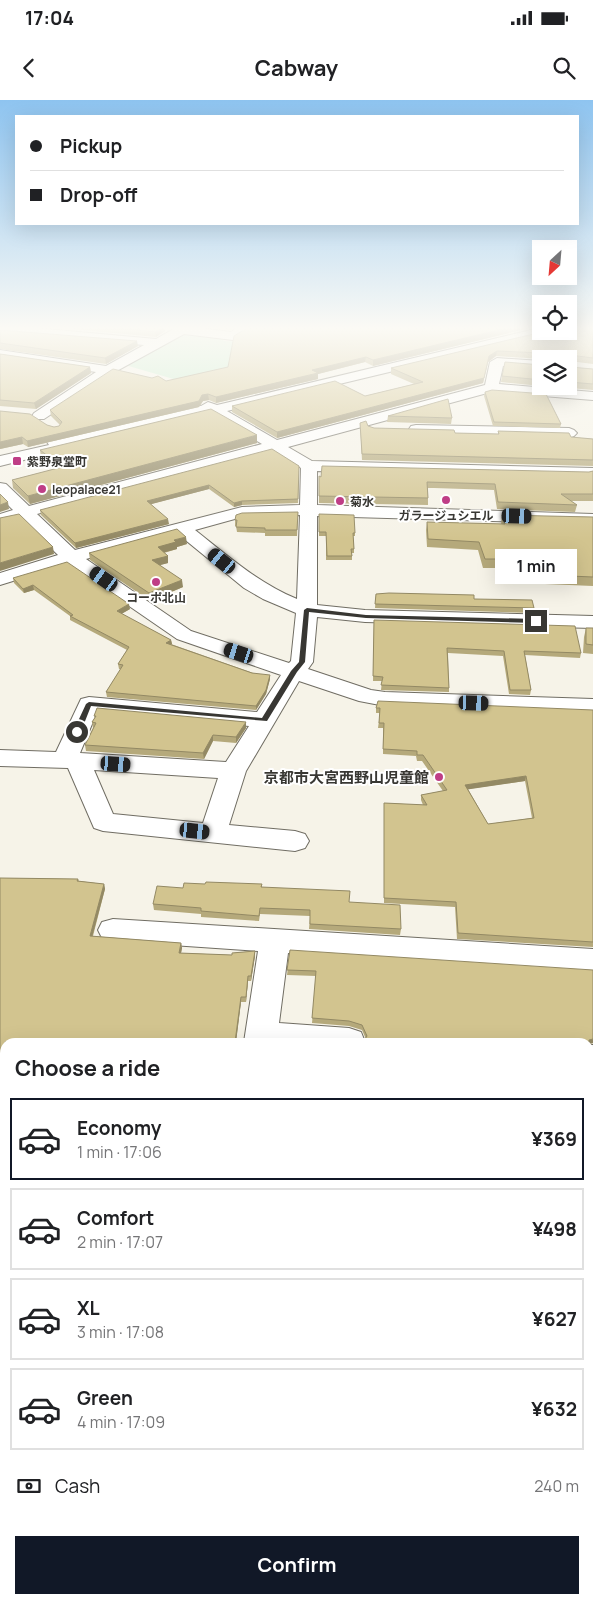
<!DOCTYPE html>
<meta charset="utf-8">
<style>
body{margin:0;font-family:Manrope,"Noto Sans JP",sans-serif;background:#f2f2f2;color:#202124;height:100vh;display:flex;flex-direction:column;font-size:19px;white-space:nowrap}
*{box-sizing:border-box;margin:0}
p{font-size:16px;color:#757577}
.icon{flex:none;width:28px;height:28px;fill:none;stroke:currentColor;stroke-width:2;stroke-linecap:round;stroke-linejoin:round}
.map{position:relative;flex:1;overflow:hidden}
.sheet{position:absolute;left:0px;top:938px;width:594px;height:566px;display:flex;flex-direction:column;background:#fff;border-radius:15px 15px 0 0;box-shadow:0 5px 20px #0002}
.sheet>*{flex:none}
.guide{position:absolute;left:15px;top:15px;width:564px;height:110px;border-radius:0px;box-shadow:0 5px 20px #0002;display:grid;align-content:center;height:110px;padding:0 15px;background:#fff}
.needle{width:32px;rotate:206deg}
.tools{position:absolute;left:532px;top:140px;display:grid;gap:10px}
.tools a{display:grid;place-items:center;width:45px;height:45px;border-radius:0px;background:#fff;box-shadow:0 5px 20px #0002;font-size:25px}
.end{position:absolute;width:22px;height:22px;margin:-11px;border:6px solid #383733;background:#fff;box-shadow:0 0 0 2px #fff}
.from{border-radius:50%}
.bubble{position:absolute;height:35px;border-radius:0px;background:#fff;box-shadow:0 5px 20px #0002;font-size:16px;font-weight:700;line-height:35px;text-align:center}
.car{position:absolute;width:15px;height:30px;margin:-15px -8px;border-radius:6px;box-shadow:0 0 4px 1px #0007;background:linear-gradient(#222 24%,#8ab4d8 0 40%,#222 0 76%,#8ab4d8 0 86%,#222 0)}
.guide b{display:flex;align-items:center;gap:18px;height:48px;font-size:19px}
.guide b+b{border-top:1px solid #e0e0e0}
.guide i{width:12px;height:12px;background:#202124}
ul{padding:0;list-style:none}
li{display:flex;align-items:center;gap:15px;height:82px;margin:0 10px 8px;padding:0 5px;border:2px solid #e0e0e0;border-radius:0px}
li div{flex:1}
li b{display:block;font-size:19px}
li em{font-style:normal;font-weight:700}
li.active{border-color:#111827}
li>.icon{width:45px;height:45px;stroke-width:1.5}
h2{padding:0 15px;font-size:22px;line-height:60px}
.pay{display:flex;align-items:center;gap:12px;height:55px;padding:0 15px;font-size:19px}
.pay p{margin-inline-start:auto}
.cta{display:flex;gap:10px;margin-top:auto;padding:10px 15px}
.cta a{flex:1;height:58px;border-radius:0px;background:#111827;color:#fff;font-size:20px;font-weight:700;line-height:58px;text-align:center}
.status{display:flex;justify-content:space-between;align-items:center;height:35px;padding:0 25px;background:#fff;direction:ltr}
.status svg{height:14px;fill:currentColor}
header{display:flex;justify-content:space-between;align-items:center;height:65px;padding:0 15px;background:#fff;font-size:22px;font-weight:700}
.map>svg:first-child{display:block}
.green{fill:#bfebc9}
.lines{fill:none;stroke-linecap:round;stroke-linejoin:round}
.minor-casing{stroke:#706d63;stroke-width:2}
.minor{fill:#fff;fill-rule:evenodd}
.wall{fill:#b5a97b;fill-rule:evenodd}
.shaded-wall{fill:#938964}
.building{fill:#d2c48f;stroke:#938964;fill-rule:evenodd}
.route{fill:#383733}
.poi-dot{fill:#bf3e86;stroke:#fff;stroke-width:2}
.labels{text-anchor:middle;dominant-baseline:central;stroke-width:4;stroke-linejoin:round;paint-order:stroke}
.far-poi-label{font-size:12px;font-weight:bold;fill:#383733;stroke:#fff;text-anchor:start}
.poi-label{font-size:15px;font-weight:bold;fill:#383733;stroke:#fff;text-anchor:end}
</style>
<div class="status"><b>17:04</b><svg viewBox="0 0 49 12"><path d="M0 12V9h3v3zM5 12V6h3v6zM10 12V3h3v9zM15 12V0h3v12zM26 1h20v11H26zM47 4h2v5h-2z"/></svg></div>
<header><svg class="icon" aria-label="back" viewBox="0 0 24 24"><path d="M15 5l-7 7 7 7"/></svg>Cabway<svg class="icon" aria-label="search" viewBox="0 0 24 24"><circle cx="10" cy="10" r="6"/><path d="M15 15l6 6"/></svg></header>
<div class="map">
<svg width="593" height="1503" viewBox="0 0 593 1503">
<rect width="100%" height="100%" fill="#f6f3e8"/>
<path class="green" d="M185,234L220,237L224,241L249,242L287,252L177,280L125,265Z
M5,1273V1374L0,1375V1276Z
M103,1499H229L230,1503H103Z"/>
<g class="lines">
<g class="minor-casing">
<path id="minor" d="M0,228H35L156,239L175,228H200L231,232L237,228H253L233,240L184,234L113,273L44,319H34L32,316L34,313L96,272L0,258V250L106,266L144,245L0,233Z
M539,228H541V231H550L548,234L227,311L277,340L485,285L490,262L497,258L541,261V269L503,266L499,284L593,292V300L491,292L288,347L312,361L593,368V376L588,377L317,371V405L593,414V424L317,416V505L365,510L593,516V528L365,522L317,517L313,562L308,569L371,590L385,592L593,599V613L385,606L359,601L299,581L246,671L229,725L295,731L305,734L309,741L305,748L295,751L103,731L94,728L68,668L0,666V650L56,652L81,599L89,597L257,612L281,575L177,539L68,464L0,485V473L58,455L21,419L0,424V414L13,410L0,397V383L6,384L29,406L262,344L213,315L178,323L171,319L81,340L83,343L80,346L0,366V356L49,345L47,342L50,339L55,337L196,305L201,306L208,302L217,305ZM273,351L301,368L300,405L242,407L75,450L37,414ZM300,415L297,499C258,483 228,456 195,430L242,417ZM178,434L244,488L263,499L296,513L291,561L289,563L191,531L86,459ZM97,612L249,626L226,662L80,653ZM94,670L218,678L203,723L113,714Z
M416,325L569,328L574,330L577,333L574,336L569,338L411,332L409,329L411,326Z
M113,819L593,849V873L288,853L279,923L349,928L361,932L365,942H244L258,851L113,841L102,838L98,830L102,822Z
M589,945H593V975L589,974Z
M0,981H5V1013H0Z
M589,1033H593V1067H589Z"/>
</g>
<use href="#minor" class="minor"/>
</g>
<path class="wall" d="M61,228H165V231L156,237Z
M214,228H233L231,230Z
M529,228L373,266L365,262L318,274V279L216,303L209,300L203,301L199,307L28,347L23,344L0,349V311L54,327L59,326L60,325L51,316L50,310L166,281Z
M593,228V264L569,261V259H541V260V259L496,256L488,262L483,283L277,338L232,312V306L365,296L414,284L391,274V268Z
M0,230L138,246L106,264L0,249Z
M0,254L90,267L91,273L36,309L0,306Z
M541,265V286L501,282L502,276Z
M569,266L570,267L593,269V290L548,286H569Z
M485,292L561,324L560,328L493,326L484,296Z
M388,316L452,318L451,324L387,322Z
M360,323L374,328L455,333L498,334V331L593,339V366L362,360Z
M257,343L30,404L13,388L12,380L55,369L41,358L40,350Z
M299,366L298,403L242,405L234,407L209,389L151,404L169,424L76,448L41,415L40,410Z
M593,371V401H571L577,405L575,412L497,409L494,390L434,388H428V405L319,403V376L321,377L589,372Z
M298,412L297,436H265V433L237,432L236,426H235V420Z
M319,414L355,433V436H353L354,449V453H352V460H326V436H319Z
M502,415L593,417V486L521,483L519,468H483L478,450L427,447L426,430L427,422L501,424Z
M187,444L177,447V449L164,453L168,456V463L160,465L183,487L150,501L90,460L89,453Z
M13,478L130,509L121,514L171,540L172,544H171L270,579L266,594L256,610L107,597L106,592L121,569H119L118,564L127,550L70,520V516L34,490L24,493L14,483Z
M376,494L474,499L534,508L533,513L375,508Z
M374,520L581,553L580,558L525,555L531,590L530,595L509,594L503,556L448,553L449,588V592L381,590L382,581H373Z
M586,528H593V554L583,553L584,537Z
M376,608L593,610V847L457,839L455,807L384,803V703L423,705L421,700V695L443,691L422,661H417L416,656L383,654V628H378L380,613H376ZM525,681L532,718L488,724L468,689Z
M94,616L246,628L236,643L213,641L204,659L86,651L85,645L93,628L92,622L95,618Z
M0,778L78,779L79,781L104,784L105,789L93,836L181,843L182,848L181,853L232,855V853L255,851V856L251,881H248L246,902H241L236,942H5V1044L4,1043L0,1056V1010H3L5,1008V979L0,980Z
M205,784H262V787L349,802L401,829L400,835L309,829L310,816L260,814L259,821L201,817V814L154,810L153,804L183,788Z
M290,850L593,943L589,944L590,970L593,1031L589,1032L590,1064H593V1146H589V942L366,939L362,930L349,926L312,923L316,876L287,875Z
M0,1074L5,1075V1116H0Z
M589,1215H593V1461L589,1446Z"/>
<path class="shaded-wall" d="M161,228H165V231L156,237L155,232Z
M507,228H529L373,266V260Z
M137,241L138,246L106,264L105,258Z
M497,251L496,256L488,262L483,283L277,338V332L484,278L489,256Z
M366,257L365,262L318,274V279L216,303V297L312,270Z
M90,267L91,273L36,309L34,303Z
M208,294L209,300L203,301L199,307L28,347L27,341L202,295Z
M257,335V343L30,404L28,396Z
M22,337L23,344L0,349V342Z
M209,385V389L148,405L147,401Z
M242,401V405L234,407V403Z
M8,402L9,409L0,412V405Z
M168,419L169,424L76,448L75,443Z
M186,437L187,444L177,447V449L158,454V447L174,440Z
M53,447L54,454L0,471V463Z
M168,456V463L153,467L152,460Z
M182,480L183,487L150,501L149,493Z
M33,485L34,490L24,493L23,489Z
M129,504L130,509L118,516L117,511Z
M171,540L172,544L166,547V543Z
M270,575V579L266,594L256,610V606Z
M246,622V628L236,643V637Z
M213,635V641L204,659L203,653Z
M526,676L525,681L464,690L465,685Z
M104,784L105,789L91,841L90,836Z
M181,843L182,848L180,858L179,853Z
M255,851V856L251,881V876Z
M248,876V881L246,902V897Z
M241,897V902L236,942H235Z
M593,939V943L589,944V940Z
M3,974L5,979L0,980V975Z
M593,1027V1031L589,1032V1028Z
M2,1039L4,1043L0,1056V1045Z"/>
<path class="building" d="M120,228H161L155,232Z
M247,228H507L373,260L366,257L312,270L318,273L216,297L208,294L202,295L199,301L27,341L22,337L0,342V311L30,314L47,325L54,327L59,326L62,322L50,310L113,269L152,278L158,276L166,281L228,267L234,236Z
M569,228H593V258L570,255L568,257V259H543L542,253L497,251L489,256L484,278L277,332L232,306L335,281L365,296L423,282L391,268L546,231H569Z
M0,230L137,241L105,258L0,243Z
M0,254L90,267L34,303L0,300Z
M505,262L541,265V280L502,276Z
M569,266L570,267L593,269V284L569,282Z
M492,290L546,294L561,324L494,322L485,292Z
M448,299L452,318L388,316Z
M211,309L257,335L28,396L12,380L62,367L40,350Z
M366,321L368,326L374,328L454,330L455,333L499,334L498,331L569,333L571,337L593,339V360L362,354L360,323Z
M272,349L299,366L298,399L242,401L234,403L209,385L147,401L168,419L75,443L40,410Z
M322,366L589,372L593,371V394H561L577,405L498,402L495,384L427,382L428,398L319,396V376L321,377Z
M0,394L8,402L0,405Z
M298,412L297,430H265V428L236,427L237,420H235L236,415L242,413Z
M19,414L53,447L0,463V418Z
M319,414L354,415L355,433H353L354,449H351L352,456H327L326,432H319Z
M502,415L593,417V477L523,474L520,459H485L479,442L428,439L427,422L505,424Z
M177,429L186,437L174,440L176,442L158,447L168,456L152,460L182,480L149,493L89,453Z
M67,462L129,504L117,511L171,540L166,543L252,573L270,575L266,590L256,606L106,592L123,565L118,564L129,547L70,516L73,515L33,485L23,489L13,478Z
M389,493L474,495V499L532,500L534,508L375,504L376,494Z
M374,520L575,526L581,553L524,551L531,590H510L504,551L447,548L449,588L381,585L383,577L373,576Z
M586,528H593V545L586,544Z
M378,601L593,610V842L458,833L456,802L384,798V703L427,705L421,695L447,690L423,655H417V651L383,649L384,623H379L380,608H376ZM526,676L534,718L488,724L465,685Z
M97,608L246,622L236,637L213,635L203,653L85,645L96,623L92,622L96,616H94Z
M0,778L78,779L77,781L104,784L90,836L181,843L179,853L232,855V853L255,851L251,876H248L246,897H241L235,942H5V1039H2L0,1045V1010H3L5,1008V976L3,974L0,975Z
M206,782L262,784L261,787L350,791L349,802L400,805L401,829L310,824V810L260,808L259,816L201,811V808L153,804L157,786L183,788L184,783L205,784Z
M290,850L593,870V939L589,940L590,970L593,971V1027L589,1028L590,1064H593V1142L589,1141V942H310V939H365L367,936L362,925L349,921L312,918L316,871L287,870Z
M0,1074L5,1075V1112H0Z
M589,1215H593V1440L589,1426Z"/>
<linearGradient id="sky" x2="0" y2="1"><stop stop-color="#8ec4f0"/><stop offset="0.52" stop-color="#fbfaf5"/><stop offset="1" stop-color="#fbfaf5" stop-opacity="0"/></linearGradient>
<rect width="593" height="439" fill="url(#sky)"/>
<path class="route" d="M307,508L366,515L536,519L539,521L536,523L366,518L309,512L305,562L297,572L267,621L91,606L80,634L73,632L86,604L89,602L262,618L291,571L299,562L304,510Z"/>
<g class="poi-dot">
<rect x="12" y="356" width="10" height="10" rx="2.5"/>
<circle cx="42" cy="389" r="5"/>
<circle cx="446" cy="400" r="5"/>
<circle cx="340" cy="401" r="5"/>
<circle cx="156" cy="482" r="5"/>
<circle cx="439" cy="677" r="5"/>
</g>
<g class="labels">
<g class="far-poi-label">
<text x="27" y="361">紫野泉堂町</text>
<text x="52" y="389">leopalace21</text>
<text x="350" y="401">菊水</text>
<text x="446" y="415" text-anchor="middle">ガラージュシエル</text>
<text x="156" y="497" text-anchor="middle">コーポ北山</text>
</g>
<g class="poi-label">
<text x="429" y="677">京都市大宮西野山児童館</text>
</g>
</g>
</svg>
<div class="tools">
<a><svg class="needle" viewBox="-14 -14 28 28"><path d="M0-13l5 13h-10z" fill="#e53935"/><path d="M0 13l5-13h-10z" fill="#757577"/></svg></a>
<a><svg class="icon" aria-label="locate" viewBox="0 0 24 24"><circle cx="12" cy="12" r="6"/><path d="M12 2v4M12 18v4M2 12h4M18 12h4"/></svg></a>
<a><svg class="icon" aria-label="layers" viewBox="0 0 24 24"><path d="M12 4l9 5-9 5-9-5zM3 14l9 5 9-5"/></svg></a>
</div>
<i class="end from" style="left:77px;top:632px"></i>
<i class="end" style="left:536px;top:521px"></i>
<div class="bubble" style="left:495px;top:449px;width:82px">1 min</div>
<i class="car" style="left:517px;top:416px;rotate:92deg"></i>
<i class="car" style="left:222px;top:461px;rotate:309deg"></i>
<i class="car" style="left:104px;top:479px;rotate:305deg"></i>
<i class="car" style="left:239px;top:553px;rotate:288deg"></i>
<i class="car" style="left:474px;top:603px;rotate:92deg"></i>
<i class="car" style="left:116px;top:664px;rotate:94deg"></i>
<i class="car" style="left:195px;top:731px;rotate:96deg"></i>
<div class="guide">
<b><i class="from"></i>Pickup</b>
<b><i></i>Drop-off</b>
</div>
<section class="sheet">
<h2>Choose a ride</h2>
<ul>
<li class="active"><svg class="icon" aria-label="car" viewBox="0 0 24 24"><path d="M5 17H2v-5l4-1 3-4h7l3 4 3 1v5h-3M9 17h6M6 11h13"/><circle cx="7" cy="17" r="2"/><circle cx="17" cy="17" r="2"/></svg><div><b>Economy</b><p>1 min · 17:06</p></div><em>¥369</em></li>
<li><svg class="icon" aria-label="car" viewBox="0 0 24 24"><path d="M5 17H2v-5l4-1 3-4h7l3 4 3 1v5h-3M9 17h6M6 11h13"/><circle cx="7" cy="17" r="2"/><circle cx="17" cy="17" r="2"/></svg><div><b>Comfort</b><p>2 min · 17:07</p></div><em>¥498</em></li>
<li><svg class="icon" aria-label="car" viewBox="0 0 24 24"><path d="M5 17H2v-5l4-1 3-4h7l3 4 3 1v5h-3M9 17h6M6 11h13"/><circle cx="7" cy="17" r="2"/><circle cx="17" cy="17" r="2"/></svg><div><b>XL</b><p>3 min · 17:08</p></div><em>¥627</em></li>
<li><svg class="icon" aria-label="car" viewBox="0 0 24 24"><path d="M5 17H2v-5l4-1 3-4h7l3 4 3 1v5h-3M9 17h6M6 11h13"/><circle cx="7" cy="17" r="2"/><circle cx="17" cy="17" r="2"/></svg><div><b>Green</b><p>4 min · 17:09</p></div><em>¥632</em></li>
</ul>
<div class="pay"><svg class="icon" aria-label="cash" viewBox="0 0 24 24"><path d="M3 7h18v10H3z"/><circle cx="12" cy="12" r="2"/></svg>Cash<p>240 m</p></div>
<div class="cta"><a>Confirm</a></div>
</section>
</div>
